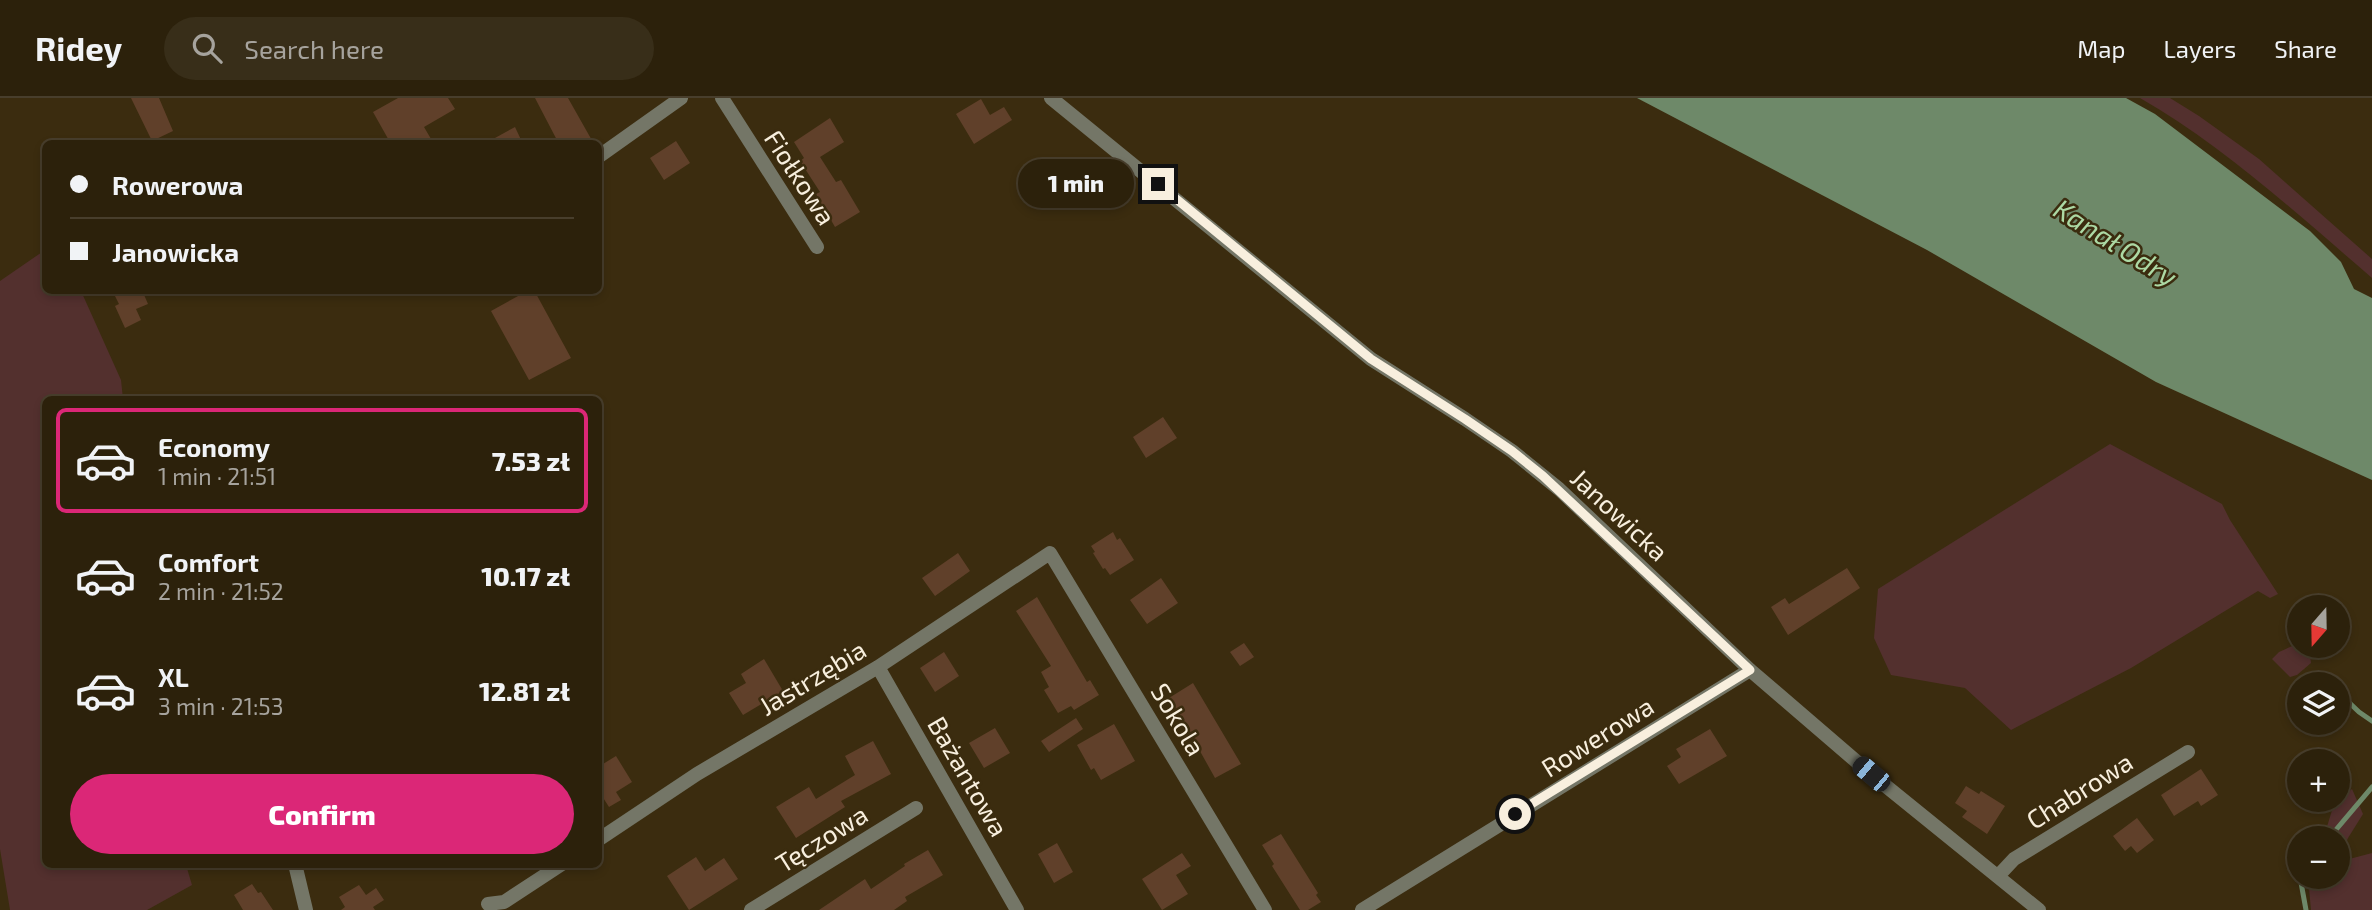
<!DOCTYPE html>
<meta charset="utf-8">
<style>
body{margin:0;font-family:"Exo 2",sans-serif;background:#382e19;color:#f1f3f6;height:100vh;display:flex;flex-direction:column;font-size:26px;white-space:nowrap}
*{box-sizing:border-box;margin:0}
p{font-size:23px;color:#a6a39d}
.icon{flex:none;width:38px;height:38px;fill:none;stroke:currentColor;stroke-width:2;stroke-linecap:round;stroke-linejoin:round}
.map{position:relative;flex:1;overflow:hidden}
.sheet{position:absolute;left:42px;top:298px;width:560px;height:472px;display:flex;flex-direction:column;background:#2c210b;border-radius:10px;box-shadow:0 4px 10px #0003,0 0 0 2px #483e2c}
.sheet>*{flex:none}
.hud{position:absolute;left:42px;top:42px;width:560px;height:154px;border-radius:10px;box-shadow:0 4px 10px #0003,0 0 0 2px #483e2c;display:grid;align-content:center;height:154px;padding:0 28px;background:#2c210b}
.needle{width:46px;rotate:200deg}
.buttons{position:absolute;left:2287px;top:497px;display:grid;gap:14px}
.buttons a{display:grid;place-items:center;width:63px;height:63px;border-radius:50%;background:#2c210b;box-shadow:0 4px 10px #0003,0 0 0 2px #483e2c;font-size:35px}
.end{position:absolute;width:32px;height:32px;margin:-16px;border:9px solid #f8efde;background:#111;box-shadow:0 0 0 4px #111}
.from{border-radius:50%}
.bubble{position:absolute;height:49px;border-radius:24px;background:#2c210b;box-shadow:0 4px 10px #0003,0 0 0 2px #483e2c;font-size:23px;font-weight:800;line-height:49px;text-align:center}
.car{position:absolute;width:21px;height:42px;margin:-21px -10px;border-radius:9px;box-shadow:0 0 5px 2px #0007;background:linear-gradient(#222 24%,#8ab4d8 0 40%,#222 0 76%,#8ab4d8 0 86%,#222 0)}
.hud b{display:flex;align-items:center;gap:24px;height:66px;font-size:26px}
.hud b+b{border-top:2px solid #483e2c}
.hud i{width:18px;height:18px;background:#f1f3f6}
ul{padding:12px 0 0;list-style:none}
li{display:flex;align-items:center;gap:21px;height:105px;margin:0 14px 10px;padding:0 14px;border:4px solid transparent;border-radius:10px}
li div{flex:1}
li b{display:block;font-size:26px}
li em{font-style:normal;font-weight:800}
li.active{border-color:#db2777}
li>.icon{width:63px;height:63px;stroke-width:1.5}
.button{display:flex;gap:14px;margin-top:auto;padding:14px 28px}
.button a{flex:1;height:80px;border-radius:42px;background:#db2777;color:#fff;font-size:28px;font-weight:800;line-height:80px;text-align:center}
header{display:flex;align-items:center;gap:42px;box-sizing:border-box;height:98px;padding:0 35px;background:#2c210b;border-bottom:2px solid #483e2c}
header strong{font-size:33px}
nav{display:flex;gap:38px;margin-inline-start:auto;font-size:24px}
.search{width:490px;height:63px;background:#382e19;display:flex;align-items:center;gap:18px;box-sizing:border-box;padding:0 24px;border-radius:38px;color:#a6a39d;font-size:26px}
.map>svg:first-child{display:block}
.green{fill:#53302e}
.water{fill:#6e8969}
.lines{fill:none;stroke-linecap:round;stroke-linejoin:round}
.stream{stroke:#6e8969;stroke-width:5}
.building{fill:#60402a}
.minor{stroke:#747667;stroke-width:14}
.route{stroke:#f8efde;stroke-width:9}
.labels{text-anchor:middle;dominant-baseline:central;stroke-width:5;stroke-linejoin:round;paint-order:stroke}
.street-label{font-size:26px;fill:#f8efde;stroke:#3b2c0f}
.water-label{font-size:28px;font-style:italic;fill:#acd9a4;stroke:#3b2c0f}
</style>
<header>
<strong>Ridey</strong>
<div class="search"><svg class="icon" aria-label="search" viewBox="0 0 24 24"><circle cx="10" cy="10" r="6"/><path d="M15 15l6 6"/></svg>Search here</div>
<nav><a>Map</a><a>Layers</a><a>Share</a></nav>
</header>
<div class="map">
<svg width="2372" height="812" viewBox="0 0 2372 812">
<rect width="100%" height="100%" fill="#3b2c0f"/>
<path class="green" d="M2140,0H2170L2199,18L2259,61L2372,161V180C2301,119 2221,46 2140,0Z
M45,152L46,192L81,193L121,282L123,301H46V766L186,767L192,787L147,812H10L0,751V183Z
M2110,346L2222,406L2230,422L2278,496L2270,500L2258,493L2131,570L2011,632L1965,590L1891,577L1874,540L1878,491Z
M2299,545L2300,548H2303L2310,556L2311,565L2297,577L2290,579L2272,561L2279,554Z
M2352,691L2363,716L2348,740L2338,763V740H2321L2325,735L2334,706Z
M2372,755V812H2311L2308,779H2338V764Z"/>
<path class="water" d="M1637,0H2126L2155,16L2310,133L2341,164L2354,191L2372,200V382L2156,284L1927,152Z"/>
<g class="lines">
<path class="stream" d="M2327,580L2332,586
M2338,594L2359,614L2372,623
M2329,740L2372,689
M2300,779L2306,812"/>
</g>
<path class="building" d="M131,0H159L173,33L152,43Z
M398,0H448L455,11L424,29L434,46H391L373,14Z
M535,0H568L594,46H559Z
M981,1L990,17L1004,9L1012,22L974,46L956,16Z
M830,20L844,44L820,59L836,84L841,82L860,114L835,129L816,96L820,94L800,63L804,60L794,44Z
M515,29L523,46H484Z
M676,43L690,65L664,82L650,60Z
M112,192H142L148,206L136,211L141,222L125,230L115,208L119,206Z
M529,192H534L571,260L529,282L491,213Z
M1163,319L1177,340L1146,360L1133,339Z
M1113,434L1117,442L1120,440L1134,462L1110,477L1105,470L1103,471L1093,455L1095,454L1091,448Z
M958,455L970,473L935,498L922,480Z
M1847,470L1860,490L1788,537L1771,509L1785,500L1789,506Z
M1161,480L1178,505L1147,526L1130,502Z
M1037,499L1087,584L1090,582L1099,597L1074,612L1071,608L1058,615L1044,592L1049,589L1041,574L1051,568L1016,513Z
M1244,545L1254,559L1240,568L1230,554Z
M944,554L959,578L935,594L920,570Z
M764,561L783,593L743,617L729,595L746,585L741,576Z
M1193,585L1241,666L1215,680L1196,646H1198L1169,600Z
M1076,620L1083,631L1049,654L1041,643Z
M1114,626L1135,663L1101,682L1094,670L1091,672L1077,647Z
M995,630L1010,655L984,670L969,645Z
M1710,631L1727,658L1679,686L1667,668L1681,659L1676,651Z
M873,643L891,676L841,703L845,709L796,740L776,709L809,689L816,701L855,677L845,658Z
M616,658L632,684L616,694L621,702L609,709L598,692V669Z
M2201,671L2218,697L2201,708L2198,703L2174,718L2161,697Z
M1966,688L1979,696L1981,693L2005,708L1987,736L1962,719L1967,713L1955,705Z
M2137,720L2154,742L2137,755L2131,748L2125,753L2113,738Z
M1281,736L1318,795L1316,797L1321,804L1308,812H1300L1272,768L1274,766L1262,747Z
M1057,745L1073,774L1054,785L1038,756Z
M928,752L943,777L905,799L907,803L894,812H819L865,781L871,791L905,768L904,766Z
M1182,755L1191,768L1176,777L1188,796L1162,812L1142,781Z
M696,759L705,773L724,760L738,781L689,812L667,778Z
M252,786L258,795L261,794L273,812H243L234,797Z
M359,787L366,797L376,790L384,802L373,809L375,812H341L345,809L339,799Z"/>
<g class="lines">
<path class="minor" d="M722,0L817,149
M1051,0L1371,261L1465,321L1512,353L1559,391L1750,572L1871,676L2039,812
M598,59L681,0
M878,569L1017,812
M598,742L697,676L878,569L1050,455L1265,812
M295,766L306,812
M1999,777L2014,761L2188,654
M488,806L504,804L562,766
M751,812L916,710
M1362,812L1750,572"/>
</g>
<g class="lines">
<path class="route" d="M1158,86L1371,261L1465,321L1512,353L1543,378L1750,572L1515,716"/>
</g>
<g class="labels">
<g class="street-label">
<text transform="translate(801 79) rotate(57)">Fiołkowa</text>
<text transform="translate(1620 416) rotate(43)">Janowicka</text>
<text transform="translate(812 579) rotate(-31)">Jastrzębia</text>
<text transform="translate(1179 621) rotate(59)">Sokola</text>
<text transform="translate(1597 638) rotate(-32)">Rowerowa</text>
<text transform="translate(969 678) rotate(60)">Bażantowa</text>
<text transform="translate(2079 692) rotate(-32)">Chabrowa</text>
<text transform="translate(821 740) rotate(-32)">Tęczowa</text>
</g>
<g class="water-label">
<text transform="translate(2116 144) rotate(32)">Kanał Odry</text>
</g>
</g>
</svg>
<div class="buttons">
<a><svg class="needle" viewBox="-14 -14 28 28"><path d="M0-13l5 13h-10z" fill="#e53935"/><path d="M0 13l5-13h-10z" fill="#a6a39d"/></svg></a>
<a><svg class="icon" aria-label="layers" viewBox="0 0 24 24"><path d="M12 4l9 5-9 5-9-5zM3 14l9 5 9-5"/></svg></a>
<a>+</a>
<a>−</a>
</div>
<i class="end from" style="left:1515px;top:716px"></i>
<i class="end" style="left:1158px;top:86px"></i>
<div class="bubble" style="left:1018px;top:61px;width:116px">1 min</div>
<i class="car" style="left:1871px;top:676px;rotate:310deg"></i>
<div class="hud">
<b><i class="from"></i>Rowerowa</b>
<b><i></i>Janowicka</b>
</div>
<section class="sheet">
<ul>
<li class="active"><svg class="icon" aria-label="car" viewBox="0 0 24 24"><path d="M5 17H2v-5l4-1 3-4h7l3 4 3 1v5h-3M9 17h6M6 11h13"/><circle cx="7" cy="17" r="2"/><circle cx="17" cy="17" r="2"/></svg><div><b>Economy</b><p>1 min · 21:51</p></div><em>7.53 zł</em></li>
<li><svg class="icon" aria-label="car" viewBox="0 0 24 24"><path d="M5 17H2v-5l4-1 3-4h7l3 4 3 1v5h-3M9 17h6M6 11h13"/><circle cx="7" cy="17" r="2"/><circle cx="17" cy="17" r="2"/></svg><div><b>Comfort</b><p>2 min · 21:52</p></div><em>10.17 zł</em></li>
<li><svg class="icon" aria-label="car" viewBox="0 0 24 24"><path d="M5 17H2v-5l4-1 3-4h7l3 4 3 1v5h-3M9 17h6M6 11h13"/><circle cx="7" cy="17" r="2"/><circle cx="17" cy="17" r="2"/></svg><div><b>XL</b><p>3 min · 21:53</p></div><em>12.81 zł</em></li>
</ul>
<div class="button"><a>Confirm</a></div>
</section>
</div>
